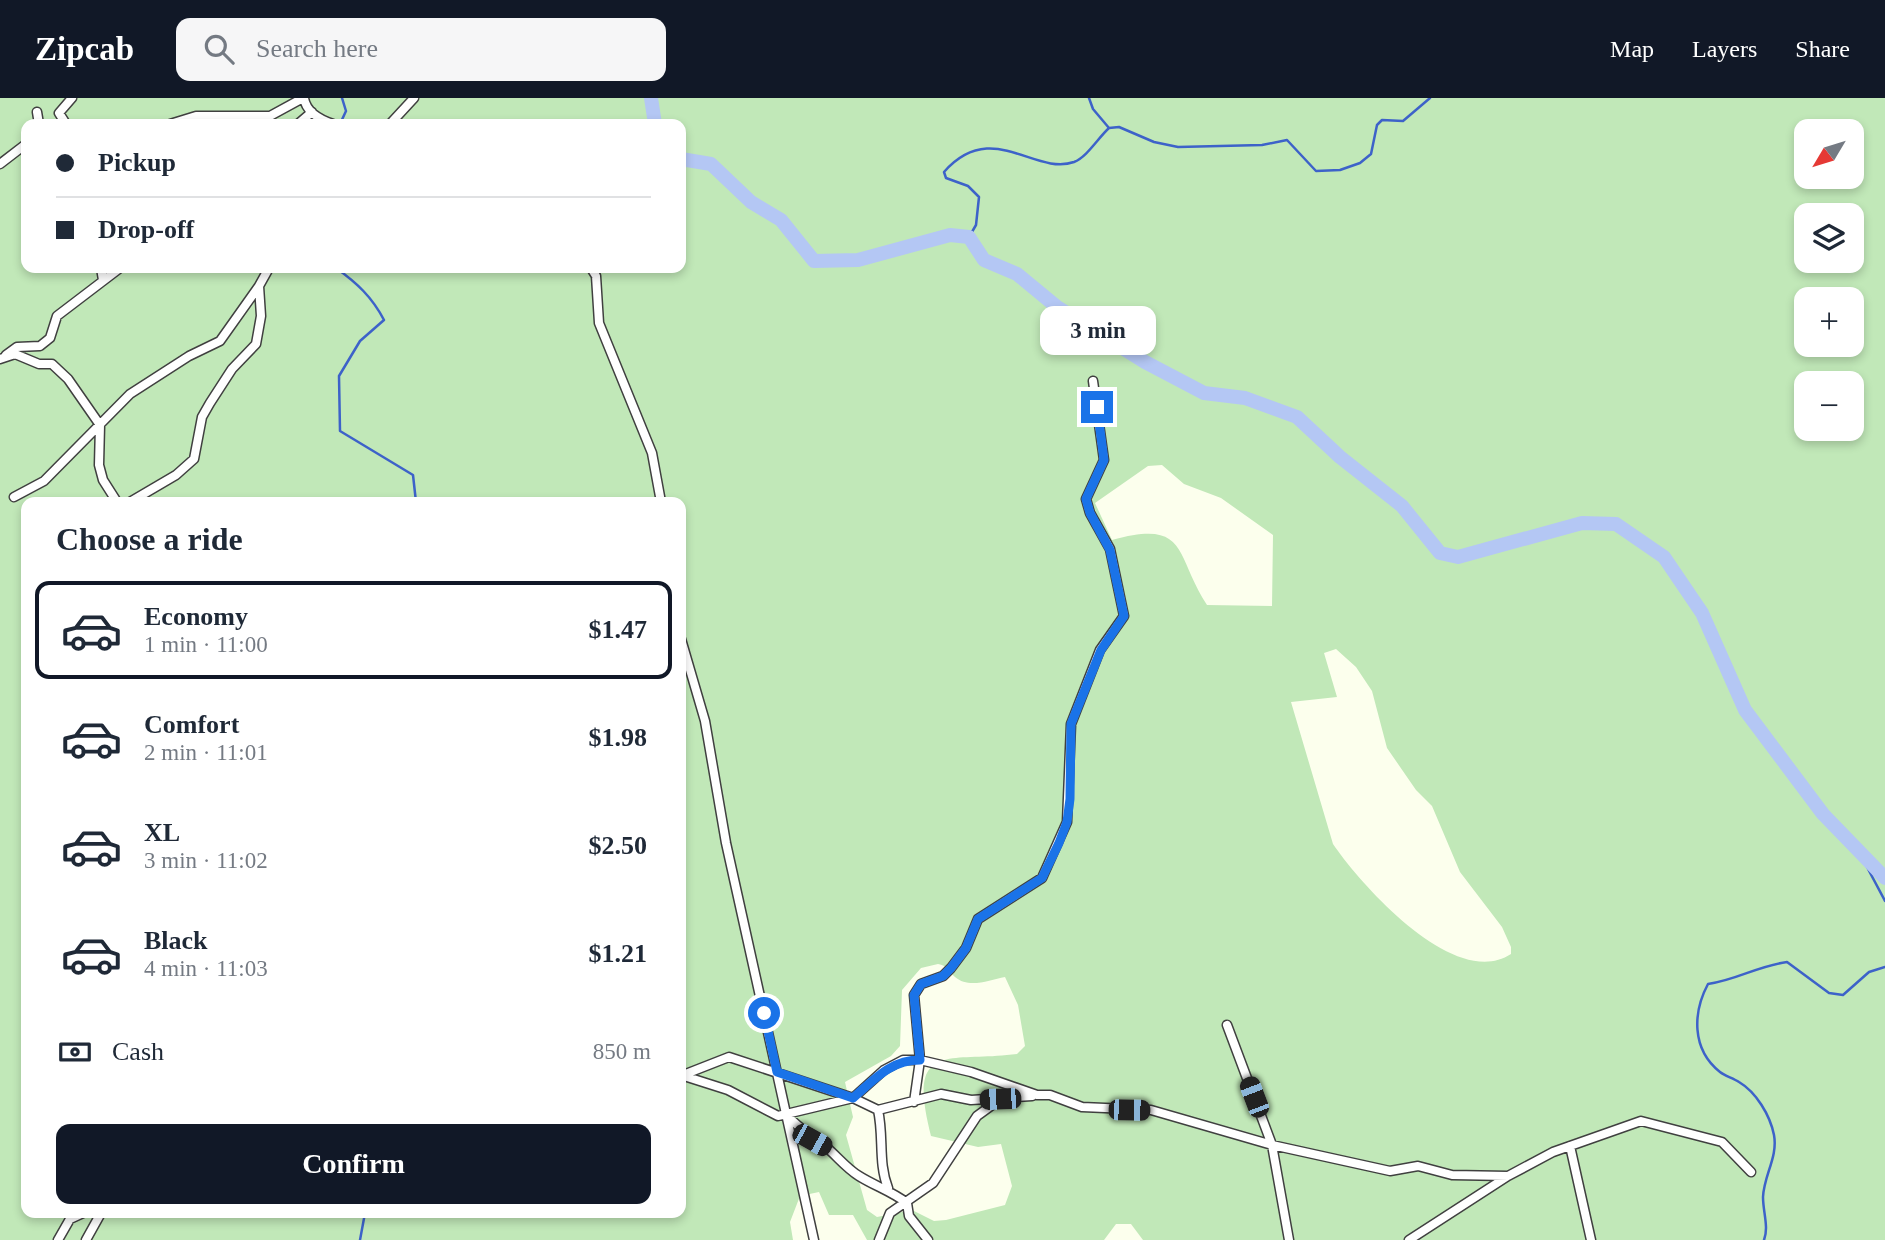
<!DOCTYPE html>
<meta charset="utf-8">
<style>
body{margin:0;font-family:Georgia,serif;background:#f6f6f7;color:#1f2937;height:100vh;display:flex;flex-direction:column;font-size:26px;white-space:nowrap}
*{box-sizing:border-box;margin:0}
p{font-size:23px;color:#747a83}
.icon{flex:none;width:38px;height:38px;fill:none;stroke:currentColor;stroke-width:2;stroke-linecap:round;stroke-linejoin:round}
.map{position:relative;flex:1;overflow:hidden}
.sheet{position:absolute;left:21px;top:399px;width:665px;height:721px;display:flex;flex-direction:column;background:#fff;border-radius:14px;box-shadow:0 4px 10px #0003}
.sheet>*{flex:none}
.top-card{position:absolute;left:21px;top:21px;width:665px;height:154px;border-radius:14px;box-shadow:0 4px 10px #0003;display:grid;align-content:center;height:154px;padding:0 35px;background:#fff}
.needle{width:46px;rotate:232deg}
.controls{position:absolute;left:1794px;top:21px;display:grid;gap:14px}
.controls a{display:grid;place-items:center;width:70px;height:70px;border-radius:14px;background:#fff;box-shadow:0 4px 10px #0003;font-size:35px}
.end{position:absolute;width:32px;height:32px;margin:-16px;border:9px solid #1a73e8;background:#fff;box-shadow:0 0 0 4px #fff}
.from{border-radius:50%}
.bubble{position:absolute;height:49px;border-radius:14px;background:#fff;box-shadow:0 4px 10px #0003;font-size:23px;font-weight:800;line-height:49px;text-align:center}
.car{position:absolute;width:21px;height:42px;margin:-21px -10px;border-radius:9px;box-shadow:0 0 5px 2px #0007;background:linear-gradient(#222 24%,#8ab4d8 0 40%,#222 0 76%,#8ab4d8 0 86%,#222 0)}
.top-card b{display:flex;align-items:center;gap:24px;height:66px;font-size:26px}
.top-card b+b{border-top:2px solid #e0e1e3}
.top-card i{width:18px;height:18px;background:#1f2937}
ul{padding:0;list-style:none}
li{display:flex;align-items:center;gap:21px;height:98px;margin:0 14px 10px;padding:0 21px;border:4px solid transparent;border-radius:14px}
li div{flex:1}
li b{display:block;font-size:26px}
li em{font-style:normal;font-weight:800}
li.current{border-color:#111827}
li>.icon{width:63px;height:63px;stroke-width:1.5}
h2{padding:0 35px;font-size:32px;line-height:84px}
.pay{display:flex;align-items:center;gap:18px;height:77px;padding:0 35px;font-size:26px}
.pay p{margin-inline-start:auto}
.primary-button{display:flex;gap:14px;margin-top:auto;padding:14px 35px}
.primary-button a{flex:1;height:80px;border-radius:14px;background:#111827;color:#fff;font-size:28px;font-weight:800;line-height:80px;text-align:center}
header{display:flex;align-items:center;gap:42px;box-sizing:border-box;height:98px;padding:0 35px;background:#111827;color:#fff}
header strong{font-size:33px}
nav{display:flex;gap:38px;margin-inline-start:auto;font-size:24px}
.search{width:490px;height:63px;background:#f6f6f7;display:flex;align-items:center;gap:18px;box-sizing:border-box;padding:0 24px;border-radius:14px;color:#747a83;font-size:26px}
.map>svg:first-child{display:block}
.green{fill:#c1e8b8;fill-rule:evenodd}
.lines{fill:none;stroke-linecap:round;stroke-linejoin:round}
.stream{stroke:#3d62c9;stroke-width:2.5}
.river{stroke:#b4c7f4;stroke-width:14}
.minor-casing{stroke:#404040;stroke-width:11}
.minor{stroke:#fff;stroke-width:8}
.route{stroke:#1a73e8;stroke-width:9}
</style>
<header>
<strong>Zipcab</strong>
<div class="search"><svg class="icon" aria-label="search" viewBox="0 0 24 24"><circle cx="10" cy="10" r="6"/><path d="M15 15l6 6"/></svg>Search here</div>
<nav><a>Map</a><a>Layers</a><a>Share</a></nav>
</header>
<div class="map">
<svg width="1885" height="1142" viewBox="0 0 1885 1142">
<rect width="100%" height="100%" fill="#fcffed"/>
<path class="green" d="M0,0H1885V1142H1143L1131,1126H1116L1104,1142H867L853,1117H829L819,1094L800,1098L790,1124L793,1142H0ZM26,26H681V170H26ZM1806,33H1852V79H1806ZM1806,117H1852V163H1806ZM1806,201H1852V247H1806ZM1806,285H1852V331H1806ZM1162,367L1184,386L1221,400L1273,437L1272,508L1207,507C1174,456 1189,421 1112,442L1095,405L1148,368ZM26,404H681V1115H26ZM1336,551L1356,569L1372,593L1387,650L1416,692L1432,708L1460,774L1502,829L1511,849V856C1455,893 1361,787 1333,746L1291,604L1337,599L1324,555ZM938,866C947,867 949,874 955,879C969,891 989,882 1005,879L1018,907L1025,948L1017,956C948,965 906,941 931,1038L978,1049L1001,1046L1012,1088L1005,1107L946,1122L934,1123L912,1112L877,1119L867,1112L846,1037L853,1019L845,984L891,958L900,948L902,892L921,870Z"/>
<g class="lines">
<path class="stream" d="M1089,0L1093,11L1109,30
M340,26L346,13L342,0
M969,139L976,127L979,99L968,88L946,80L944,74C992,20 1034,78 1074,64C1087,59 1098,40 1109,30L1119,29L1154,44L1178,49L1262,47L1287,42L1316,73L1340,72L1360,65L1371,56L1377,27L1382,22L1403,23L1430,0
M336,170C357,185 372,199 384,222L360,243L339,278L340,333L413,377L416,404
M1858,752L1885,803
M360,1142L365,1115
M1764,1142C1769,1129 1763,1114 1763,1099C1764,1077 1778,1059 1774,1037C1770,1017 1756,994 1739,984C1733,980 1725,978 1720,974C1691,951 1693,914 1708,886C1737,882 1757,868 1787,864L1829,895L1843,897L1869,874L1885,869"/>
<path class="river" d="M651,0L655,26
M681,61L711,66L751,104L781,122L814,163L858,162L950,137L969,139L984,162L1017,176L1057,209L1145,264L1204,295L1245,300L1297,319L1340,359L1402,408L1440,455L1458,459L1582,425L1616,426L1664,459L1702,515L1745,612L1823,716L1885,780"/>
<g class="minor-casing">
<path id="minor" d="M304,0C306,14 321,22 333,26
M37,14L39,26
M66,26L59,15L72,0
M170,26L196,18H270L303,0
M298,26L312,14
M390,26L414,0
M0,66L26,46
M101,170L103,182
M591,170L596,178L599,225L652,355L661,404
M6,257L17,249L40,248L50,240L57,218L120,170
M0,261L15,256L39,266H52L68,281L100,327L99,367L103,382L117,404
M14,399L44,383L130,296L189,258L220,243L259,188
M130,404L176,377L194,361L202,319L210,305L232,271L256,246L261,218L259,188L269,170
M681,541L705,623L726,745L814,1142
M1227,927L1272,1047L1289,1142
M683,977L729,959L853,1000L884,972L903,962H920L971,974L1037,997H1050L1082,1009L1151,1012L1272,1047L1390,1073L1418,1068L1452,1077L1508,1078L1553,1054L1641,1023L1722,1044L1751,1074
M684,978L728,992L778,1018L853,1000L878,1012L941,996L971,1002L1032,998
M914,1004L920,962L914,897L921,886L943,878L951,870L966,850L978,821L1042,780L1067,724L1071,626L1100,552L1124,518L1110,451L1090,415L1086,401L1104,362L1093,283
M878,1012C884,1039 878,1065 888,1090
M787,1018C800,1030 811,1039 826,1049C837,1058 846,1070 859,1078C875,1088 891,1093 907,1105L909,1118L928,1142
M1570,1048L1591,1142
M58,1142L70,1121L83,1115
M86,1142L101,1115
M879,1142L890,1115L933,1085L977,1018L999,1002
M1409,1142L1508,1078"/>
</g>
<use href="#minor" class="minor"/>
</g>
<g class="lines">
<path class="route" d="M764,915L777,974L853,1000C874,982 890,962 920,962L914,897L921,886L943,878L951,870L966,850L978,821L1042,780L1059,745L1067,724L1070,701L1071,626L1101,552L1124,518L1110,452L1090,415L1086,401L1104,362L1097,309"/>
</g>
</svg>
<div class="controls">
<a><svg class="needle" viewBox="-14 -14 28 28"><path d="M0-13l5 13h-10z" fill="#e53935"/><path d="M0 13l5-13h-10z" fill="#747a83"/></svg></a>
<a><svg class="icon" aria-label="layers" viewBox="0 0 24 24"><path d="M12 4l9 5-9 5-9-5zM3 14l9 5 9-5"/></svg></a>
<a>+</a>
<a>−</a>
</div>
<i class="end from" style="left:764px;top:915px"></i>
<i class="end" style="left:1097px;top:309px"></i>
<div class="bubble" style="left:1040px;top:208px;width:116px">3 min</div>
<i class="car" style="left:1254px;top:999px;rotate:339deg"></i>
<i class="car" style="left:1000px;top:1001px;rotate:268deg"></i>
<i class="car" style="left:1129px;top:1012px;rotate:91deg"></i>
<i class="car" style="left:812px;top:1042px;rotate:119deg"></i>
<div class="top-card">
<b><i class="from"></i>Pickup</b>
<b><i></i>Drop-off</b>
</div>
<section class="sheet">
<h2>Choose a ride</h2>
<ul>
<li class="current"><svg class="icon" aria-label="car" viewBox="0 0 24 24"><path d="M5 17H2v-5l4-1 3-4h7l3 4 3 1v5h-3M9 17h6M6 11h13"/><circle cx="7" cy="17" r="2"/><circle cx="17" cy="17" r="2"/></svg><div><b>Economy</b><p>1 min · 11:00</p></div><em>$1.47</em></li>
<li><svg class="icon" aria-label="car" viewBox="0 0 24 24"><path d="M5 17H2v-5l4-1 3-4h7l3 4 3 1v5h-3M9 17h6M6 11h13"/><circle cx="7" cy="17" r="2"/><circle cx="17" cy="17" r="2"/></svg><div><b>Comfort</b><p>2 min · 11:01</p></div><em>$1.98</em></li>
<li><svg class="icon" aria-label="car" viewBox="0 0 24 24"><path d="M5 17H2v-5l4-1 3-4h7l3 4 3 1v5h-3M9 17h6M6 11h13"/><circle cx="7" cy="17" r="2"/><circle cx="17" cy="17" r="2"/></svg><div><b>XL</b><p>3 min · 11:02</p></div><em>$2.50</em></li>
<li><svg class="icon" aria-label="car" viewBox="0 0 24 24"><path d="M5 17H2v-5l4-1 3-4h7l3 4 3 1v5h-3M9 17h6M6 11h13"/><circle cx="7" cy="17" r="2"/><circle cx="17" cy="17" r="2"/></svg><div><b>Black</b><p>4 min · 11:03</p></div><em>$1.21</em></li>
</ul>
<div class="pay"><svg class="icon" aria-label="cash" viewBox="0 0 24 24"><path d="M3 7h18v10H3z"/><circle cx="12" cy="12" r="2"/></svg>Cash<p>850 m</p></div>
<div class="primary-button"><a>Confirm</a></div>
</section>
</div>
